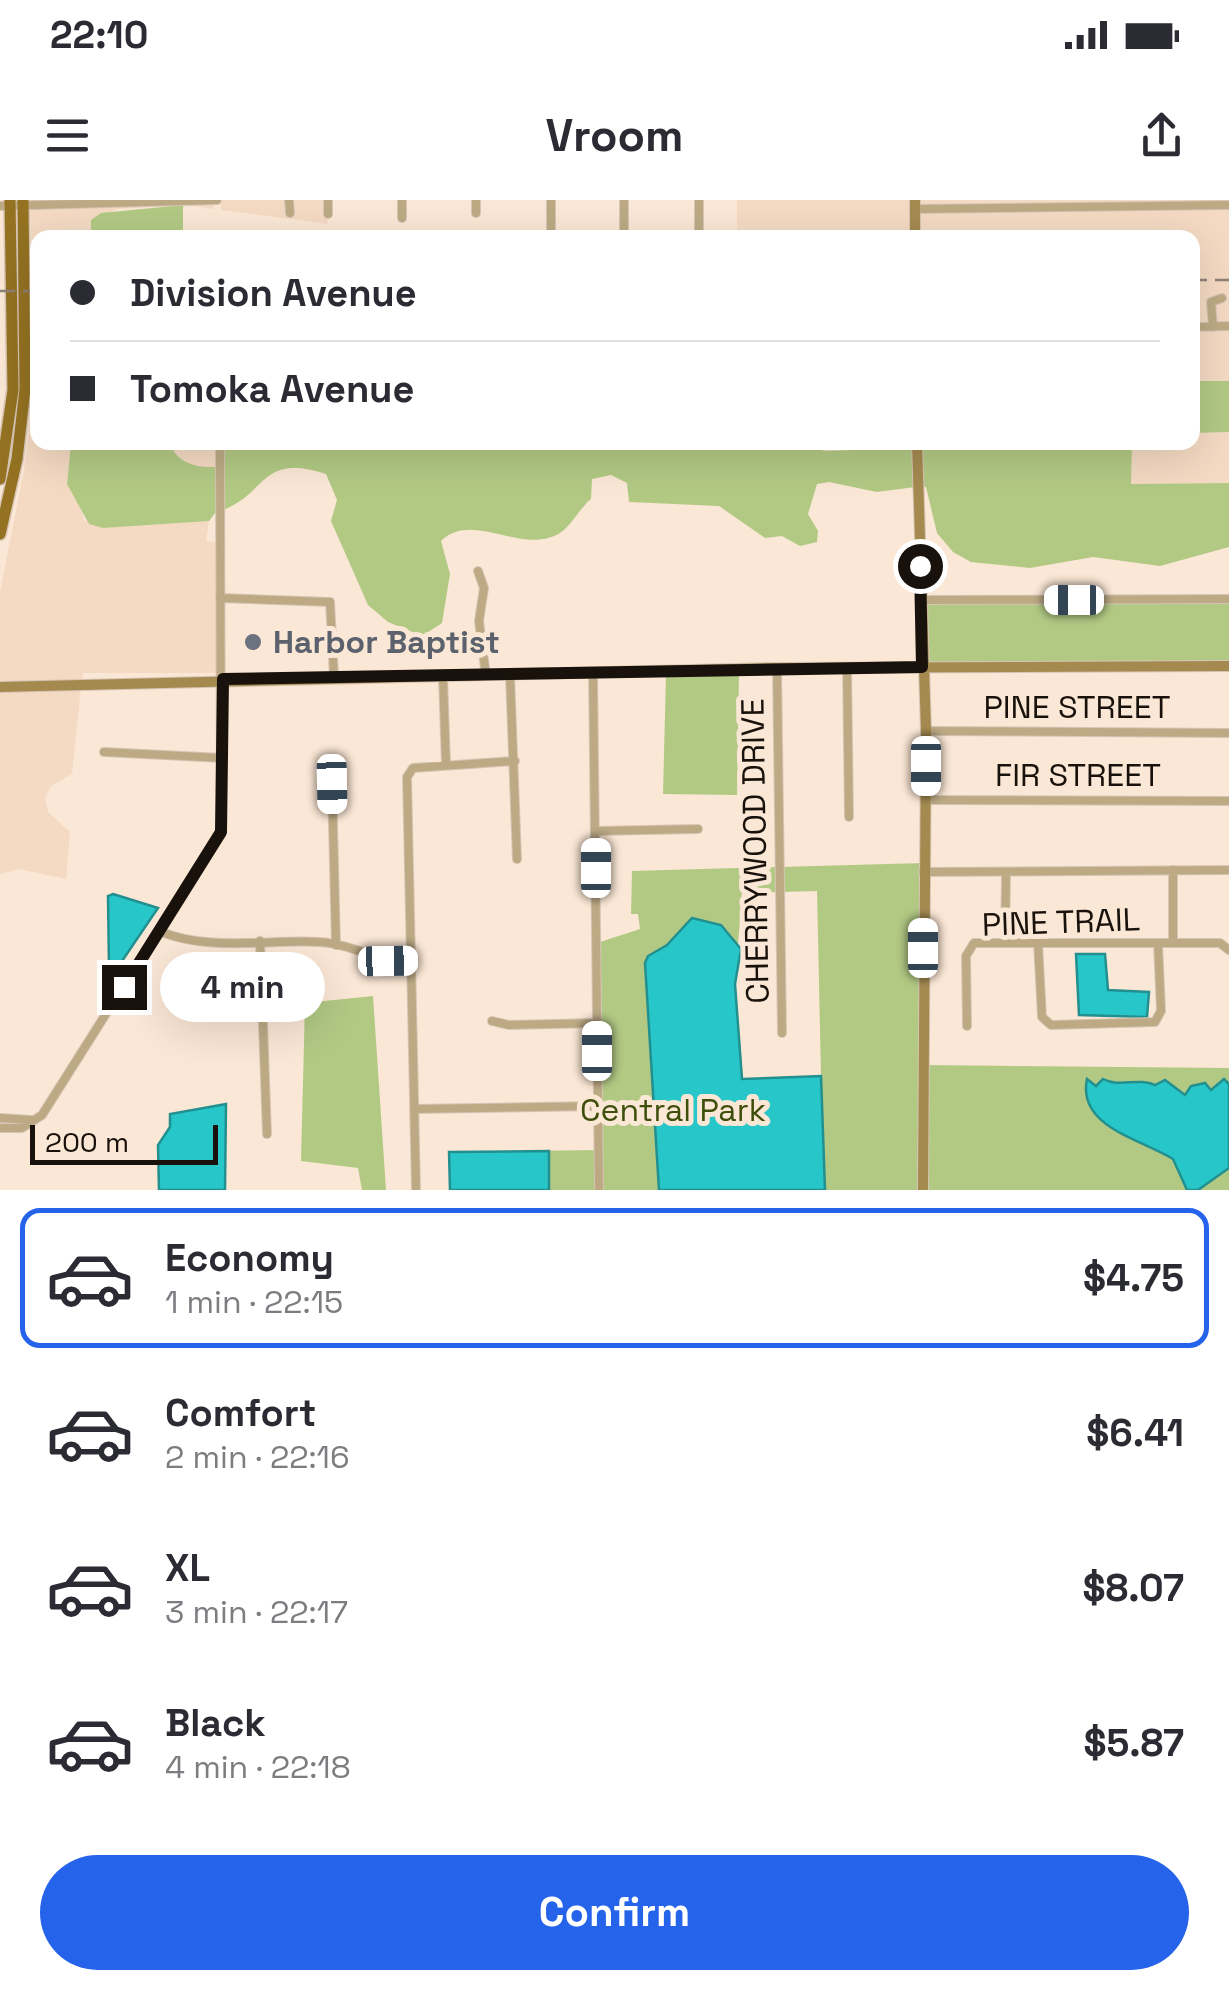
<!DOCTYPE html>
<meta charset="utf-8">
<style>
body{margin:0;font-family:"Space Grotesk",sans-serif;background:#f7f7f7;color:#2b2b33;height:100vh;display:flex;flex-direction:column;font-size:38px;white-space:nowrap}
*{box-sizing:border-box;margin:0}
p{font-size:32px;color:#7c7c81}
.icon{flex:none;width:55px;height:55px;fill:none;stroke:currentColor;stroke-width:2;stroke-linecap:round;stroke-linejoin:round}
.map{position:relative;height:990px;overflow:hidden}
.panel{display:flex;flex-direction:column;background:#fff;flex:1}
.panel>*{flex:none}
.hud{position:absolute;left:30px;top:30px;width:1170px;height:220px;border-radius:20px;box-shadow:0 10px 40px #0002;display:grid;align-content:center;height:220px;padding:0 40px;background:#fff}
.scale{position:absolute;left:30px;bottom:25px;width:188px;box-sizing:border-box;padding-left:10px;border:5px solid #19120c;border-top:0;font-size:28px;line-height:35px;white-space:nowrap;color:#19120c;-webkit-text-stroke:8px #fbe7d5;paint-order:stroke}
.end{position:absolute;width:45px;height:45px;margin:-22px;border:12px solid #19120c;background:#fff;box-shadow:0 0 0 5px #fff}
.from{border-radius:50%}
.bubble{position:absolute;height:70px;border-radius:35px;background:#fff;box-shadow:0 10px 40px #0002;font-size:32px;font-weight:800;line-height:70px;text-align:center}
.car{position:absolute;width:30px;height:60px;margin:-30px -15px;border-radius:12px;box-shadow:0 0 8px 2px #0007;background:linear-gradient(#fff 24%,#345 0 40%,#fff 0 76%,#345 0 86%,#fff 0)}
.hud b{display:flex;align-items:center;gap:35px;height:95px;font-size:38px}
.hud b+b{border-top:2px solid #e1e1e2}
.hud i{width:25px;height:25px;background:#2b2b33}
ul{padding:18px 0 0;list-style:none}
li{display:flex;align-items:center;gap:30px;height:140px;margin:0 20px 15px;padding:0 20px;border:5px solid transparent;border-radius:20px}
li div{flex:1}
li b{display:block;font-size:38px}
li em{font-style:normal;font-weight:800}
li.current{border-color:#2563eb}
li>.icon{width:90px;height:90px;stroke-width:1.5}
.primary-button{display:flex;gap:20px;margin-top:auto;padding:20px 40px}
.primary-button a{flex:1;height:115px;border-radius:60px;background:#2563eb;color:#fff;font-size:40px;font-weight:800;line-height:115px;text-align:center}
.status{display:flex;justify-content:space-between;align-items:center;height:70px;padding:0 50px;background:#fff;direction:ltr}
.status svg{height:28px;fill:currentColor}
header{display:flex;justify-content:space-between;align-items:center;height:130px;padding:0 40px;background:#fff;font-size:45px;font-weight:800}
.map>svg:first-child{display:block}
.built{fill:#f4dac3}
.green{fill:#b2c984;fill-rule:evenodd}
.water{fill:#27c6c9;stroke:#239090;stroke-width:2.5}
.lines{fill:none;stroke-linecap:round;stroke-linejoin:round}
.street-casing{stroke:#d7c5b5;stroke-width:10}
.secondary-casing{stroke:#d7c5b5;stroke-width:12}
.primary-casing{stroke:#d7c5b5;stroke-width:14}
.street{stroke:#bdaa85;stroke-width:8}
.secondary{stroke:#a58a50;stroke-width:10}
.primary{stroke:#947222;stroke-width:11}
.rail{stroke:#8e8074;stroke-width:2.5;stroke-dasharray:15 8;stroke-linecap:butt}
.route{stroke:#19120c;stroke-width:12}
.worship-dot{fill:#6b7280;stroke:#fbe7d5;stroke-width:4}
.labels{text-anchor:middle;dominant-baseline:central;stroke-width:10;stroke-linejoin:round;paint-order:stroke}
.worship-label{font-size:32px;font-weight:bold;fill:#5b616d;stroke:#fbe7d5;text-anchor:start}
.street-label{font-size:32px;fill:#19120c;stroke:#fbe7d5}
.park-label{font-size:32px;fill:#3d4f0b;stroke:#fbe7d5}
</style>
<div class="status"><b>22:10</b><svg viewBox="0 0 49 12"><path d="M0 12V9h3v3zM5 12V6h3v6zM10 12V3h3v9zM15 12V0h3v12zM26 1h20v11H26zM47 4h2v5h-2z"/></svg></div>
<header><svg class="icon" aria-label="menu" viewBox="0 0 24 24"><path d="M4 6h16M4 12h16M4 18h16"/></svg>Vroom<svg class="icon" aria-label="share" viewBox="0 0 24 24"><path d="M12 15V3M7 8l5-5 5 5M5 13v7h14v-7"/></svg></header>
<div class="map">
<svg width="1229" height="990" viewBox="0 0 1229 990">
<rect width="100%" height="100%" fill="#fbe7d5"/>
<path class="built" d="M221,0H286V15L293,16V0H325L328,24L221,10Z
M737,0H911L912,37H737Z
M918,0H1229V2L919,6Z
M214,4V9L185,5L118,9L91,20V37L38,38L37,94H34L30,8Z
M1229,9V123H1216L1215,104L1226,100L1224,94L1208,100L1209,123H1193L1192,38L919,37V12Z
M1192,130H1229V181H1193Z
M35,174L38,242L71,243L67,283L81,303L84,320L103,328L209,321L206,341L216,342L219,473H83L82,481L0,483V392L24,270Z
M1229,232V283L1130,284L1132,243L1192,242L1193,233Z
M169,243L174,248H211L216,243V267L194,268L173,252Z
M805,243H914V248L824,251Z
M81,487L72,574L51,586L45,598L48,612L70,632L66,679L19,669L0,674V490Z"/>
<path class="green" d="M183,5V37H91V20L101,13Z
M1193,181H1229V232L1193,233Z
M264,242H805L824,251L914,248L915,287L877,292L829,282L817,284L808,314L818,331L817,342L800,346L782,336L765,338L719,306L629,302L627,283L611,275L592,279L591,299C580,308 571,326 560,333C521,356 473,310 441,341L450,374L442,423L422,436L388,422L368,405L331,321L337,300L326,274C260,253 268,293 223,310V255L228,245Z
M927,242L1132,243L1131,284L1229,283V347L1160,366L1093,357L1030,368L971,362L953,352L937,333L926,287L922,286L921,248L927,247Z
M71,243H169C178,263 195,268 216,267V312L209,321L103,328L89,324L67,284Z
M1229,403V463L926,464L924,404Z
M739,473L737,595L663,594L666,474Z
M923,663L922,865L1229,868V990H450L449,952L598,950L597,743L640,729L638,714H631L632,671ZM817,691L821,876L743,879L735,784L742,693Z
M373,796L386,990H362L358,968L301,961L305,803Z"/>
<path class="water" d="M113,694L158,708L116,770L109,767L108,696Z
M692,718L721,725L741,749L735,784L742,879L821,876L825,990H659L645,763L648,756L667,745Z
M1076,754H1105L1108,790L1149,792L1147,817L1079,815Z
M1087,879L1096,886L1103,879C1120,888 1138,877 1155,885L1165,880L1185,895L1191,886L1205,883L1211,890L1224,879L1229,884V968L1198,990H1187L1173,959C1141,939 1077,927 1087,879Z
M226,904L225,990H159L158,945L170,927V914Z
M549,951V990H450L449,952Z"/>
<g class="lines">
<g class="street-casing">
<path id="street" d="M289,0L290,13
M328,0V14
M402,0V18
M476,0V13
M551,0V38
M624,0V38
M699,0V38
M0,6L217,0
M915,9L1229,5
M1192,127L1229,126
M1213,127L1211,102L1222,98
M478,371L484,388L479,421L486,476
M220,398L330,402L334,476
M920,400L1229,399
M847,467L849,617
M777,468L782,833
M593,472L599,990
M510,475L517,659
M443,477L446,565
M926,531L1229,533
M104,552L222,558
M332,584L336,745
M926,600L1229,601
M596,631L698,629
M1173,670V743
M923,672L1229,670
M159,731C209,752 267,739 320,742C351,743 371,761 410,760
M260,741L267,934
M1005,742L1006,673
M1038,743L1042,817L1051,825L1155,822L1161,811L1158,743
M492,821L509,825L597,823
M967,826L966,756L974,743H1220L1229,750
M414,909L597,906
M0,918L32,920
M0,928H22L42,915L221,632L220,242
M416,990L407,577L413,568L515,561"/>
</g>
<g class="secondary-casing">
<path id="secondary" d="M915,0V38
M917,242L926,531L923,990
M0,487L777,468L1229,466"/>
</g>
<g class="primary-casing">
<path id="primary" d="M0,279L13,190L10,0
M0,334L17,259L25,189L23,0"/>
</g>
<use href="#street" class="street"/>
<use href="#secondary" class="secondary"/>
<use href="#primary" class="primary"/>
<path class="rail" d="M1192,80H1229
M0,91H38"/>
</g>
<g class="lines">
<path class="route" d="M124,787L221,632L223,479L922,467L920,366"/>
</g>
<circle class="worship-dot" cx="253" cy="442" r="10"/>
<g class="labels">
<g class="worship-label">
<text x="273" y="442">Harbor Baptist</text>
</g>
<g class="street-label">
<text x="1077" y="507">PINE STREET</text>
<text x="1078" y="575">FIR STREET</text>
<text transform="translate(755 651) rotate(-91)">CHERRYWOOD DRIVE</text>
<text transform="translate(1061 722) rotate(-2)">PINE TRAIL</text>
</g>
<g class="park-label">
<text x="673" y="910">Central Park</text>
</g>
</g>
</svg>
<div class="scale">200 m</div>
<i class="end from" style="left:920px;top:366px"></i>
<i class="end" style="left:124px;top:787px"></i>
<div class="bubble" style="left:160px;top:752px;width:165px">4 min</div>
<i class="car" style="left:1074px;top:400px;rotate:270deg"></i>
<i class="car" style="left:926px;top:566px;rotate:180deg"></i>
<i class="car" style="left:332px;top:584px;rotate:179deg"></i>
<i class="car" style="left:596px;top:668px;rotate:0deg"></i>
<i class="car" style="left:923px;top:748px;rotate:0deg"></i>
<i class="car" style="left:388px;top:761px;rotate:89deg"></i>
<i class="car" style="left:597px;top:851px;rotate:0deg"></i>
<div class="hud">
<b><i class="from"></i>Division Avenue</b>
<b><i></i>Tomoka Avenue</b>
</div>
</div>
<section class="panel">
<ul>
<li class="current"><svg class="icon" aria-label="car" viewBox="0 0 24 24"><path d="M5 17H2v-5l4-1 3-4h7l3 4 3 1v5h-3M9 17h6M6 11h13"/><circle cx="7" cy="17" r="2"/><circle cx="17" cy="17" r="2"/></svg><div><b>Economy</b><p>1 min · 22:15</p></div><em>$4.75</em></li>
<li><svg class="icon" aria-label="car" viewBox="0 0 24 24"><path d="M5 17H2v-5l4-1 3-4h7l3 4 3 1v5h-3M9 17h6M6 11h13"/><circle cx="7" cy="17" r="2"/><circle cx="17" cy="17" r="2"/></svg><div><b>Comfort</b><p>2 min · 22:16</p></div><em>$6.41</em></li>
<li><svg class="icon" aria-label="car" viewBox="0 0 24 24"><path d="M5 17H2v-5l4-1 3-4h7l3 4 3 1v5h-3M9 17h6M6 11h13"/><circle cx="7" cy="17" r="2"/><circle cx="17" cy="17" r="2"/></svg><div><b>XL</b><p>3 min · 22:17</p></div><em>$8.07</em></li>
<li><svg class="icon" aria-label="car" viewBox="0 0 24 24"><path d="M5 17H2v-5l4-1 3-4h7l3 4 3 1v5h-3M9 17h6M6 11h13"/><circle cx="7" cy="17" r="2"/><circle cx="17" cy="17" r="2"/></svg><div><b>Black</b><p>4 min · 22:18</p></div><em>$5.87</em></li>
</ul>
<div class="primary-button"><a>Confirm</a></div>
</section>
